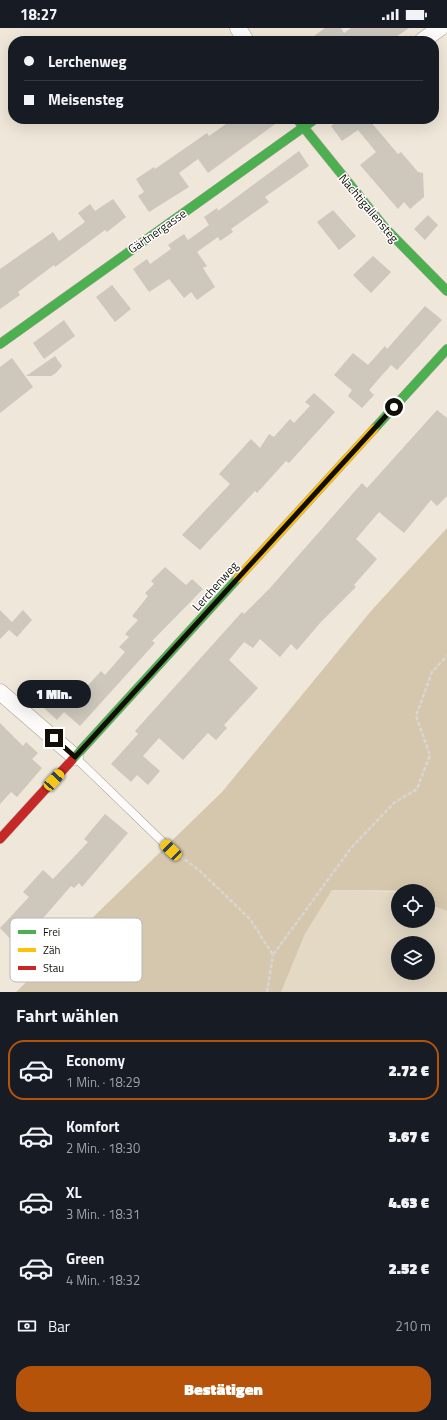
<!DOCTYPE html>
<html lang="de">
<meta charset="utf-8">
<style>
body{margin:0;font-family:"Titillium Web",sans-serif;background:#20242c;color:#f1f3f6;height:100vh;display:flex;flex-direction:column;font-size:15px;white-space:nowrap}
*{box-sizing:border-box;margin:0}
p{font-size:13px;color:#9ea1a6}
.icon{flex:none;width:22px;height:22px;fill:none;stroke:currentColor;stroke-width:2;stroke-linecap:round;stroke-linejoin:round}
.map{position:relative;height:964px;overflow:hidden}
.details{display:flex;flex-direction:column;background:#171b24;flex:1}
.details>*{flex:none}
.top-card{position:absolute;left:8px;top:8px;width:431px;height:88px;border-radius:16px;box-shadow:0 4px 16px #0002;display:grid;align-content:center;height:88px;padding:0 16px;background:#171b24}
.buttons{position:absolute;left:391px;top:856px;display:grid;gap:8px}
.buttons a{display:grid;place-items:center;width:44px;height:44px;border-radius:50%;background:#171b24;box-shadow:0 4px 16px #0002;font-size:20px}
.end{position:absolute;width:18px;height:18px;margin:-9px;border:5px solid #130f07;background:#fff;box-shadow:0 0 0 2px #fff}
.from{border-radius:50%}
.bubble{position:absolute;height:28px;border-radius:14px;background:#171b24;box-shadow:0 4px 16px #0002;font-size:13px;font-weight:800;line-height:28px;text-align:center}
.car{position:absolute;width:12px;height:24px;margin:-12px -6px;border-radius:5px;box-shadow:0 0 3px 1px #0007;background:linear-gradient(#f5c518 24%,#345 0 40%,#f5c518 0 76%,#345 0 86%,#f5c518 0)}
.top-card b{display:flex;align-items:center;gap:14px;height:38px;font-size:15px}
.top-card b+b{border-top:1px solid #363941}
.top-card i{width:10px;height:10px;background:#f1f3f6}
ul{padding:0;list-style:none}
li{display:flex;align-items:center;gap:12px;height:60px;margin:0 8px 6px;padding:0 8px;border:2px solid transparent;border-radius:16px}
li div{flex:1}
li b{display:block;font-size:15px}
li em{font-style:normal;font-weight:800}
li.active{border-color:#b45309}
li>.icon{width:36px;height:36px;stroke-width:1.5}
h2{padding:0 16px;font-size:18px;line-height:48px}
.pay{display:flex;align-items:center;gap:10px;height:44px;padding:0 16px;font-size:15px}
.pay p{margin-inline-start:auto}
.action{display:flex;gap:8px;margin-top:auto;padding:8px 16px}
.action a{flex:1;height:46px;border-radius:16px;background:#b45309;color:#fff;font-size:16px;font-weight:800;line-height:46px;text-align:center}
.status{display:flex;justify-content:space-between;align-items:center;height:28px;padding:0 20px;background:#171b24;direction:ltr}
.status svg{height:11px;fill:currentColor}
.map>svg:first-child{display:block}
.green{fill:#e3d9c5;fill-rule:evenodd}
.forest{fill:#d5c7ae}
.building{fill:#cdc7bc}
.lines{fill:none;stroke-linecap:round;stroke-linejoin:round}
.lane-casing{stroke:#aaa499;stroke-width:9}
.street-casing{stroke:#aaa499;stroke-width:17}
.fast-casing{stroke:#aaa499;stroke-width:10}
.slow-casing{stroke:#aaa499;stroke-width:10}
.jam-casing{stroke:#aaa499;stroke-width:10}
.path{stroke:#d8d6d2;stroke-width:2.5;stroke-dasharray:4 2;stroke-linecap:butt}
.lane{stroke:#fdfbf9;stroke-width:8}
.street{stroke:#fdfbf9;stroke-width:16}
.fast{stroke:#4caf50;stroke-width:9}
.slow{stroke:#ffc107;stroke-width:9}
.jam{stroke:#c62828;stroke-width:9}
.route{stroke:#130f07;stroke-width:5}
.labels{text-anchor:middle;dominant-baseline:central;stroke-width:3;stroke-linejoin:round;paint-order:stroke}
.street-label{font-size:12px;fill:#130f07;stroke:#fff}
.key{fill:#fff;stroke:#b8b7b5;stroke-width:1}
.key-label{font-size:11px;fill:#130f07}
</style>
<div class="status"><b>18:27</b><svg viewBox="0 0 49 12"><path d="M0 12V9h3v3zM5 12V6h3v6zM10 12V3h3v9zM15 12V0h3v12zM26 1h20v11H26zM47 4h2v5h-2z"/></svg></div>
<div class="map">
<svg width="447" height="964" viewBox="0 0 447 964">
<rect width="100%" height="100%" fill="#efe7d9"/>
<path class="green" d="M332,862L398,864V893H428V876L447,883V964H281L305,906ZM398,915H428V945H398Z"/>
<path class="forest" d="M447,500V883L428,876V863L332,862L305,906L281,964H16L222,764L371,583Z"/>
<path class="building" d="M325,0H341L344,5L351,0H409L390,13H307Z
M233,91H282L208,145L198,131L179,145L189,159L149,184L138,168L144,164L136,151L154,139L155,141L207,105L209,108Z
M341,91H373L370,93L398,126L401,124L418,144L423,145L424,169L410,181L404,174L398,181L360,137L376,124L358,102L342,113L331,98Z
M299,123L309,138L265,169L269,174L231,201L233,204L220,213L218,209L197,224L207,238L203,240L215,259L197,272L191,264L184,270L169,251L149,264L133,241L147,231L150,236L171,221L168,217L184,206L188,212L209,197L204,189L217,180L218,183Z
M113,171L126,189L107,204L105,202L55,239L54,237L18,264L20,267L0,281V241L53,204L59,213L85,194L78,185L90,176L95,183Z
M333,182L356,208L339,222L317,194Z
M428,187L438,197L425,212L414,201Z
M373,228L391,244L371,265L353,247Z
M112,257L131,281L115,294L96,269Z
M425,278L442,292L397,342L391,337L369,362L374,367L362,380L348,368L352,362L334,347L353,325L368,337L385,318L387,321Z
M64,292L75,308L44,331L33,315Z
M55,328L62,338L56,345L51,348H26Z
M12,330L33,359L0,385V339Z
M314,365L335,384L289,435L286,433L257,465L255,463L200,522L182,507L230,456L219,446L251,411L260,420L269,406L274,409L290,391L294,395L310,378L305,374Z
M437,382L447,390V468L437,478L431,472L404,505L379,484L356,511L377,531L354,557L356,559L320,595L297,622L291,616L280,629L260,611L253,620L244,614L229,632L258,660L224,697L227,700L216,712L208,705L183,732L159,710L143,728L160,743L148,757L137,747L131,754L111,736L138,706L135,703L242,584L244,586L270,560L362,455L367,460Z
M165,539L186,557L192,551L203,561L152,613L155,615L80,698L64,684L57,692L44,680L64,659L67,662L73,655L82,664L101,643L105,647L125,624L119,619L129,609L125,606L138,592L132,588L148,568L145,565L154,556L151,553Z
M0,582L12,594L23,582L32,592L17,609L9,602L0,611Z
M0,695L23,718L26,714L38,725L32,731L42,740L17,769L11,764L0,776Z
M105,786L128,805L82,859L79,855L74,860L71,858L18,919L0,900L29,869L23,864L43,842L53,851L88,814L84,811Z"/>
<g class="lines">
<g class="lane-casing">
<path id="lane" d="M75,729L171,822"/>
</g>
<g class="street-casing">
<path id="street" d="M238,0L246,13
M422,13L440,0
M0,664L75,729"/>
</g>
<g class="fast-casing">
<path id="fast" d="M297,91L385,200L447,263
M0,316L315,91
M374,401L447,321
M72,732L238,550"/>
</g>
<g class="slow-casing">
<path id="slow" d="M238,550L374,401"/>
</g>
<g class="jam-casing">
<path id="jam" d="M0,811L72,732"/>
</g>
<path class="path" d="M180,828L200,843L250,891L273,927L351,820L394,775L417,761L430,727L416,688L432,644L447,628
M267,964L273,927"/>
<use href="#lane" class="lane"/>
<use href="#street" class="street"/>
<use href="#fast" class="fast"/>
<use href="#slow" class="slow"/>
<use href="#jam" class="jam"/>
</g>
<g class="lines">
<path class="route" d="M54,710L75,729L394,379"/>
</g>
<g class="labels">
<g class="street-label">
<text transform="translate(369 180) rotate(50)">Nachtigallensteg</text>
<text transform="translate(157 203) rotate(-35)">Gärtnergasse</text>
<text transform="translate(215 558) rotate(-48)">Lerchenweg</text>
</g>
</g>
<rect x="10" y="890" width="132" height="64" rx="6" class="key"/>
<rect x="18" y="902" width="18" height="4" fill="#4caf50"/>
<rect x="18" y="920" width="18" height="4" fill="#ffc107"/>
<rect x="18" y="938" width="18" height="4" fill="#c62828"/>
<g class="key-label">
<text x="43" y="908">Frei</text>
<text x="43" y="926">Zäh</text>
<text x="43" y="944">Stau</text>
</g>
</svg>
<div class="buttons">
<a><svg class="icon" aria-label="locate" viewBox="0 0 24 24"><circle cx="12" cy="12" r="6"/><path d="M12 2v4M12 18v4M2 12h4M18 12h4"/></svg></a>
<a><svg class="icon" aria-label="layers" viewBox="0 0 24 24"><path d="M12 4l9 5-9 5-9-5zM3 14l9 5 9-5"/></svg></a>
</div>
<i class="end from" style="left:394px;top:379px"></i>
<i class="end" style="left:54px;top:710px"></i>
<div class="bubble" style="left:17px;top:652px;width:74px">1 Min.</div>
<i class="car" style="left:54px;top:752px;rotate:42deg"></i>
<i class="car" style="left:171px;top:822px;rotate:314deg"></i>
<div class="top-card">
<b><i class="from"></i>Lerchenweg</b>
<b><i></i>Meisensteg</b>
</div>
</div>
<section class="details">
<h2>Fahrt wählen</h2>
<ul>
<li class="active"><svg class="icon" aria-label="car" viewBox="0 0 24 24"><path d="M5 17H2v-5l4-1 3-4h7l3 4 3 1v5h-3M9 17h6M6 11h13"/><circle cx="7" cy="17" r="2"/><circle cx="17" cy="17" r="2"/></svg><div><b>Economy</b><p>1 Min. · 18:29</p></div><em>2.72 €</em></li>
<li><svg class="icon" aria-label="car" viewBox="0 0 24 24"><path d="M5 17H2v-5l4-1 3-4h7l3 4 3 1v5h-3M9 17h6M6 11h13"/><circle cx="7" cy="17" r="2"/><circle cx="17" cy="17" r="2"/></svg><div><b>Komfort</b><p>2 Min. · 18:30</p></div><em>3.67 €</em></li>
<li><svg class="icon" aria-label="car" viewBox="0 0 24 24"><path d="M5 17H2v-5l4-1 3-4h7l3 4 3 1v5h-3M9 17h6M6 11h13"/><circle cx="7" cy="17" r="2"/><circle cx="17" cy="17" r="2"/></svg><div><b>XL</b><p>3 Min. · 18:31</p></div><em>4.63 €</em></li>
<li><svg class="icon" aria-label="car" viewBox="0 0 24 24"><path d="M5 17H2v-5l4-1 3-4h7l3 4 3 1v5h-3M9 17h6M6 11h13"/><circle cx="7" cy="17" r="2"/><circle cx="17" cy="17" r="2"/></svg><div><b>Green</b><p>4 Min. · 18:32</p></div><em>2.52 €</em></li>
</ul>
<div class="pay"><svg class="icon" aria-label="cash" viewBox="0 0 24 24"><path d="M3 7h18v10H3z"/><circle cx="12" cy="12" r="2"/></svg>Bar<p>210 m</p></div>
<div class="action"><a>Bestätigen</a></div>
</section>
